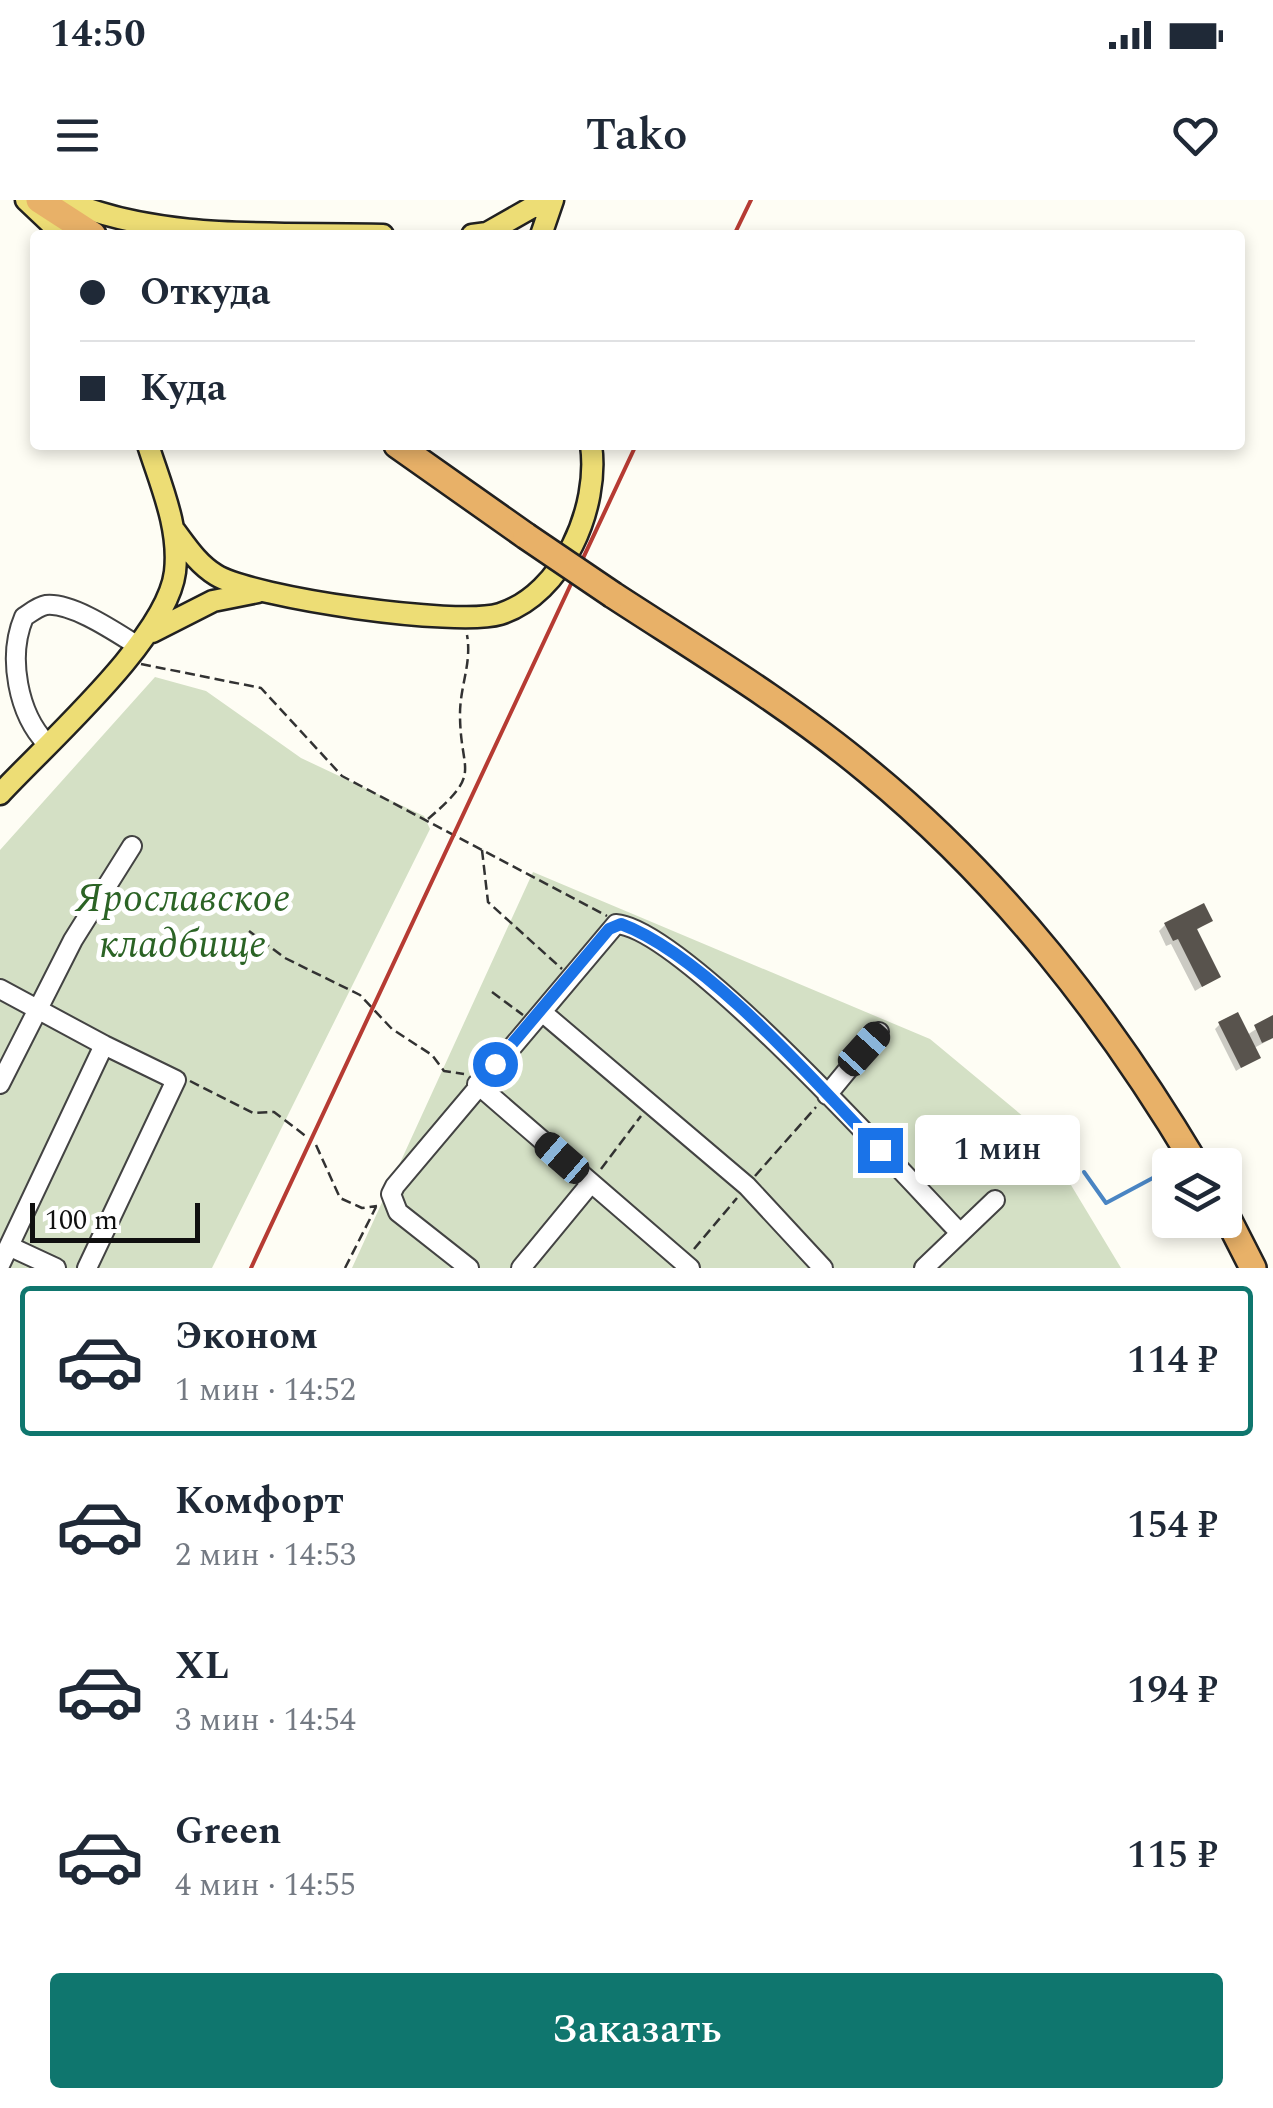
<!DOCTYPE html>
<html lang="ru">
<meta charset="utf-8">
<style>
body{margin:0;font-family:Spectral,serif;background:#f6f6f7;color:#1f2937;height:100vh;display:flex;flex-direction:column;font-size:38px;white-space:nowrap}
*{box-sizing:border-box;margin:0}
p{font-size:32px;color:#747a83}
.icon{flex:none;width:55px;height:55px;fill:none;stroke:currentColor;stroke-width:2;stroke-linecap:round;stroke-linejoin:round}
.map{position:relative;height:1068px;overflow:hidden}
.drawer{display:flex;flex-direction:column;background:#fff;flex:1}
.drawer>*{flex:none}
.guide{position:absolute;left:30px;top:30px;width:1215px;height:220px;border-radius:10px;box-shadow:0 5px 15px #0003;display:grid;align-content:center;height:220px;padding:0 50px;background:#fff}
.buttons{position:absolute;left:1152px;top:948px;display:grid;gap:20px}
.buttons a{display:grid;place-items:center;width:90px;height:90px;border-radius:10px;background:#fff;box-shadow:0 5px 15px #0003;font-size:50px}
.scale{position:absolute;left:30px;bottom:25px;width:170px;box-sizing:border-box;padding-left:10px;border:5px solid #101010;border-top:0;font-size:28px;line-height:35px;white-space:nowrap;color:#101010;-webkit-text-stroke:8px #fff;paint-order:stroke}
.end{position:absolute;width:45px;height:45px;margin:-22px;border:12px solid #1a73e8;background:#fff;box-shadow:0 0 0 5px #fff}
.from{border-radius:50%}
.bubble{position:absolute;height:70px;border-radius:10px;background:#fff;box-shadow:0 5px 15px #0003;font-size:32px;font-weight:600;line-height:70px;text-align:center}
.car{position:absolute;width:30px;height:60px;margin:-30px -15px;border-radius:12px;box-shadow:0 0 8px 2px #0007;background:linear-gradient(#222 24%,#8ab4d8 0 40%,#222 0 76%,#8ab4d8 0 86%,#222 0)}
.guide b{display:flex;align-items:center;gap:35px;height:95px;font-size:38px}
.guide b+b{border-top:2px solid #e0e1e3}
.guide i{width:25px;height:25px;background:#1f2937}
ul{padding:18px 0 0;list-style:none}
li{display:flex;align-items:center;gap:30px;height:150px;margin:0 20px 15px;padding:0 30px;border:5px solid transparent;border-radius:10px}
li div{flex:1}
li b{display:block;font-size:38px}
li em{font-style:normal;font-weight:600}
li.current{border-color:#0f766e}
li>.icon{width:90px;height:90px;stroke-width:1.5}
.action{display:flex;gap:20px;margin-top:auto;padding:20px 50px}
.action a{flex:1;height:115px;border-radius:10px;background:#0f766e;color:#fff;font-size:40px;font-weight:600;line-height:115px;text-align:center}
.status{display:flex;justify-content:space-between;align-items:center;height:70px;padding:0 50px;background:#fff;direction:ltr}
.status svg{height:28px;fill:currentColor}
header{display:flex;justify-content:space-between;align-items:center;height:130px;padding:0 50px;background:#fff;font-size:45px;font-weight:600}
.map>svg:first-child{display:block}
.cemetery{fill:#d4e0c5}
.shadow{fill:#0003}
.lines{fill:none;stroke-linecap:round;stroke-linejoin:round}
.stream{stroke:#4a85c3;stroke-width:4}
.building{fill:#58534d}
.minor-casing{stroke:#434343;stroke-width:22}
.major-casing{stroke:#212121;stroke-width:25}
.highway-casing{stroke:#212121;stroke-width:30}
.path{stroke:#323232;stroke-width:2.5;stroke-dasharray:10 5;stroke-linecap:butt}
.minor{stroke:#fff;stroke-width:18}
.major{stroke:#eddd75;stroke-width:20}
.highway{stroke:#e8b168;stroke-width:25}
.rail{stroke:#b63b33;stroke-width:4}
.highway-bridge-casing{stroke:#212121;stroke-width:30;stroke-linecap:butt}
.highway-bridge{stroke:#e8b168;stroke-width:25}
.route{stroke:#1a73e8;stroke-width:12}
.labels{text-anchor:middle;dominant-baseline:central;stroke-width:10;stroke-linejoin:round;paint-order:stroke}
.park-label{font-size:40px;font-style:italic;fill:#2b6325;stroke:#fff}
</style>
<div class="status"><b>14:50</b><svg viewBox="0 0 49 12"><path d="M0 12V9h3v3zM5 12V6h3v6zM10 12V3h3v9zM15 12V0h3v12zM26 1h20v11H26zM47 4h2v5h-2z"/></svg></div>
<header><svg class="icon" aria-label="menu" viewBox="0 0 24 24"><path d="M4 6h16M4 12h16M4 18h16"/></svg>Tako<svg class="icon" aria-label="heart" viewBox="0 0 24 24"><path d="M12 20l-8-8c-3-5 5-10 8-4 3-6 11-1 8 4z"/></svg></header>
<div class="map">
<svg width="1273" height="1068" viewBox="0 0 1273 1068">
<rect width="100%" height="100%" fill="#fefdf4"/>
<path class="cemetery" d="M155,477L206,491L301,558L424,616L430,629L212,1068H0V650Z
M533,672L930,839L1036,927L1121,1068H352Z"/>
<path class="shadow" d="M1210,721L1195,731L1218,777L1195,791L1171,744L1166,746L1159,731L1165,725Z
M1273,818V838L1254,848L1258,857L1236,871L1215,829L1220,824L1247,835Z"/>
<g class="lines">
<path class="stream" d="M1084,972L1106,1003L1164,972"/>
</g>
<path class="building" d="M1204,703L1213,721L1197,729L1221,777L1202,787L1178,739L1173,741L1164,723Z
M1238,812L1261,858L1241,868L1218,822Z
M1273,815V838L1262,843L1254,825Z"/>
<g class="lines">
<g class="minor-casing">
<path id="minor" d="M47,544C18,514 7,457 24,417C30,413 39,406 46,405C72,402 117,433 138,446
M0,789L104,845L0,1065
M542,812L747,986L823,1068
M0,884L73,740L132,646
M477,884L690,1068
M827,895L879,832
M13,1048L56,1068
M87,1068L176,880L104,845
M469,1068L398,1012L391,994L395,986L616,724C683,728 905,976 960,1033
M521,1068L591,983
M924,1068L995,1000"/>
</g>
<g class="major-casing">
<path id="major" d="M26,0L63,35
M65,0C161,42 280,32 383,35
M472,35L487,33L545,0
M541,35L553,0
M175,331C187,347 198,364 216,375C254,398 457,427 500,414C563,394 600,307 591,245
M152,432L213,401L258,392
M0,594C47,543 167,438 175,372C180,328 161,286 148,245"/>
</g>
<g class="highway-casing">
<path id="highway" d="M39,0L93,35
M397,245L526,336
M613,395C699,451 789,505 868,571C1003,682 1107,816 1196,965
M1225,1013L1253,1068"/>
</g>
<path class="path" d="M141,464L261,488L342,576L607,716
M428,619C484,571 460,575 460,514C460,486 472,463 467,435
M482,650L488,702L562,769
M249,731L285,758L360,795L392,829L432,855L444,871L464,874
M492,792L523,815
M190,881L253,913L274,912L307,937
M316,945L340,998L362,1008L377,1006
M601,969L641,916
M755,976L816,907
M694,1049L737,998
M345,1068L376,1007"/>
<use href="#minor" class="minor"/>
<use href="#major" class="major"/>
<use href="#highway" class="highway"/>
<path class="rail" d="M734,35L751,0
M251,1068L636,245"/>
<g class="highway-bridge-casing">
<path id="highway-bridge" d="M526,336L613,395"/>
</g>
<use href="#highway-bridge" class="highway-bridge"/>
</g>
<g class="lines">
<path class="route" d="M495,864L609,729L621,724C705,755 817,884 880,950"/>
</g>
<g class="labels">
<g class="park-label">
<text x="183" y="699">Ярославское<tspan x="183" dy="46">кладбище</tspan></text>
</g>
</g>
</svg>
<div class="buttons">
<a><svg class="icon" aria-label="layers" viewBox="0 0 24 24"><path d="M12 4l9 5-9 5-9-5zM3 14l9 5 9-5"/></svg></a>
</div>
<div class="scale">100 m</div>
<i class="end from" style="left:495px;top:864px"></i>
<i class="end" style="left:880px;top:950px"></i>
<div class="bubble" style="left:915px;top:915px;width:165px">1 мин</div>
<i class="car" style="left:864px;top:849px;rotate:42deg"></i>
<i class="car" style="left:562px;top:958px;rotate:311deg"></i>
<div class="guide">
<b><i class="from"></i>Откуда</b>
<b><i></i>Куда</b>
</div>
</div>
<section class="drawer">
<ul>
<li class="current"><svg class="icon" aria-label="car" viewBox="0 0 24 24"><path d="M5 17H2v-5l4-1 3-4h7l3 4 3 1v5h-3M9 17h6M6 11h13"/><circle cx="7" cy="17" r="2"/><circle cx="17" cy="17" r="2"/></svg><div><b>Эконом</b><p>1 мин · 14:52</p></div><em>114 ₽</em></li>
<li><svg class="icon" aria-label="car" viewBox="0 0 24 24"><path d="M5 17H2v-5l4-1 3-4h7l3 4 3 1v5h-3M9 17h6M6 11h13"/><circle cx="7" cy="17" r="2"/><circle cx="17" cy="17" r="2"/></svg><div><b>Комфорт</b><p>2 мин · 14:53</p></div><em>154 ₽</em></li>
<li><svg class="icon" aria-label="car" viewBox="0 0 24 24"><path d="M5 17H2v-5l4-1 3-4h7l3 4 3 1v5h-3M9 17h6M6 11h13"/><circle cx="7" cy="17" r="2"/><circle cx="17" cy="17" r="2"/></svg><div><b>XL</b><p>3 мин · 14:54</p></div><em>194 ₽</em></li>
<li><svg class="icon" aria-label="car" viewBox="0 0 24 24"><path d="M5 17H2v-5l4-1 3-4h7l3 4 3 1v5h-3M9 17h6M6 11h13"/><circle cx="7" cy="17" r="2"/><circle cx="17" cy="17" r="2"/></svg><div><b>Green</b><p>4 мин · 14:55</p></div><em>115 ₽</em></li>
</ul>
<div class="action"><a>Заказать</a></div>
</section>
